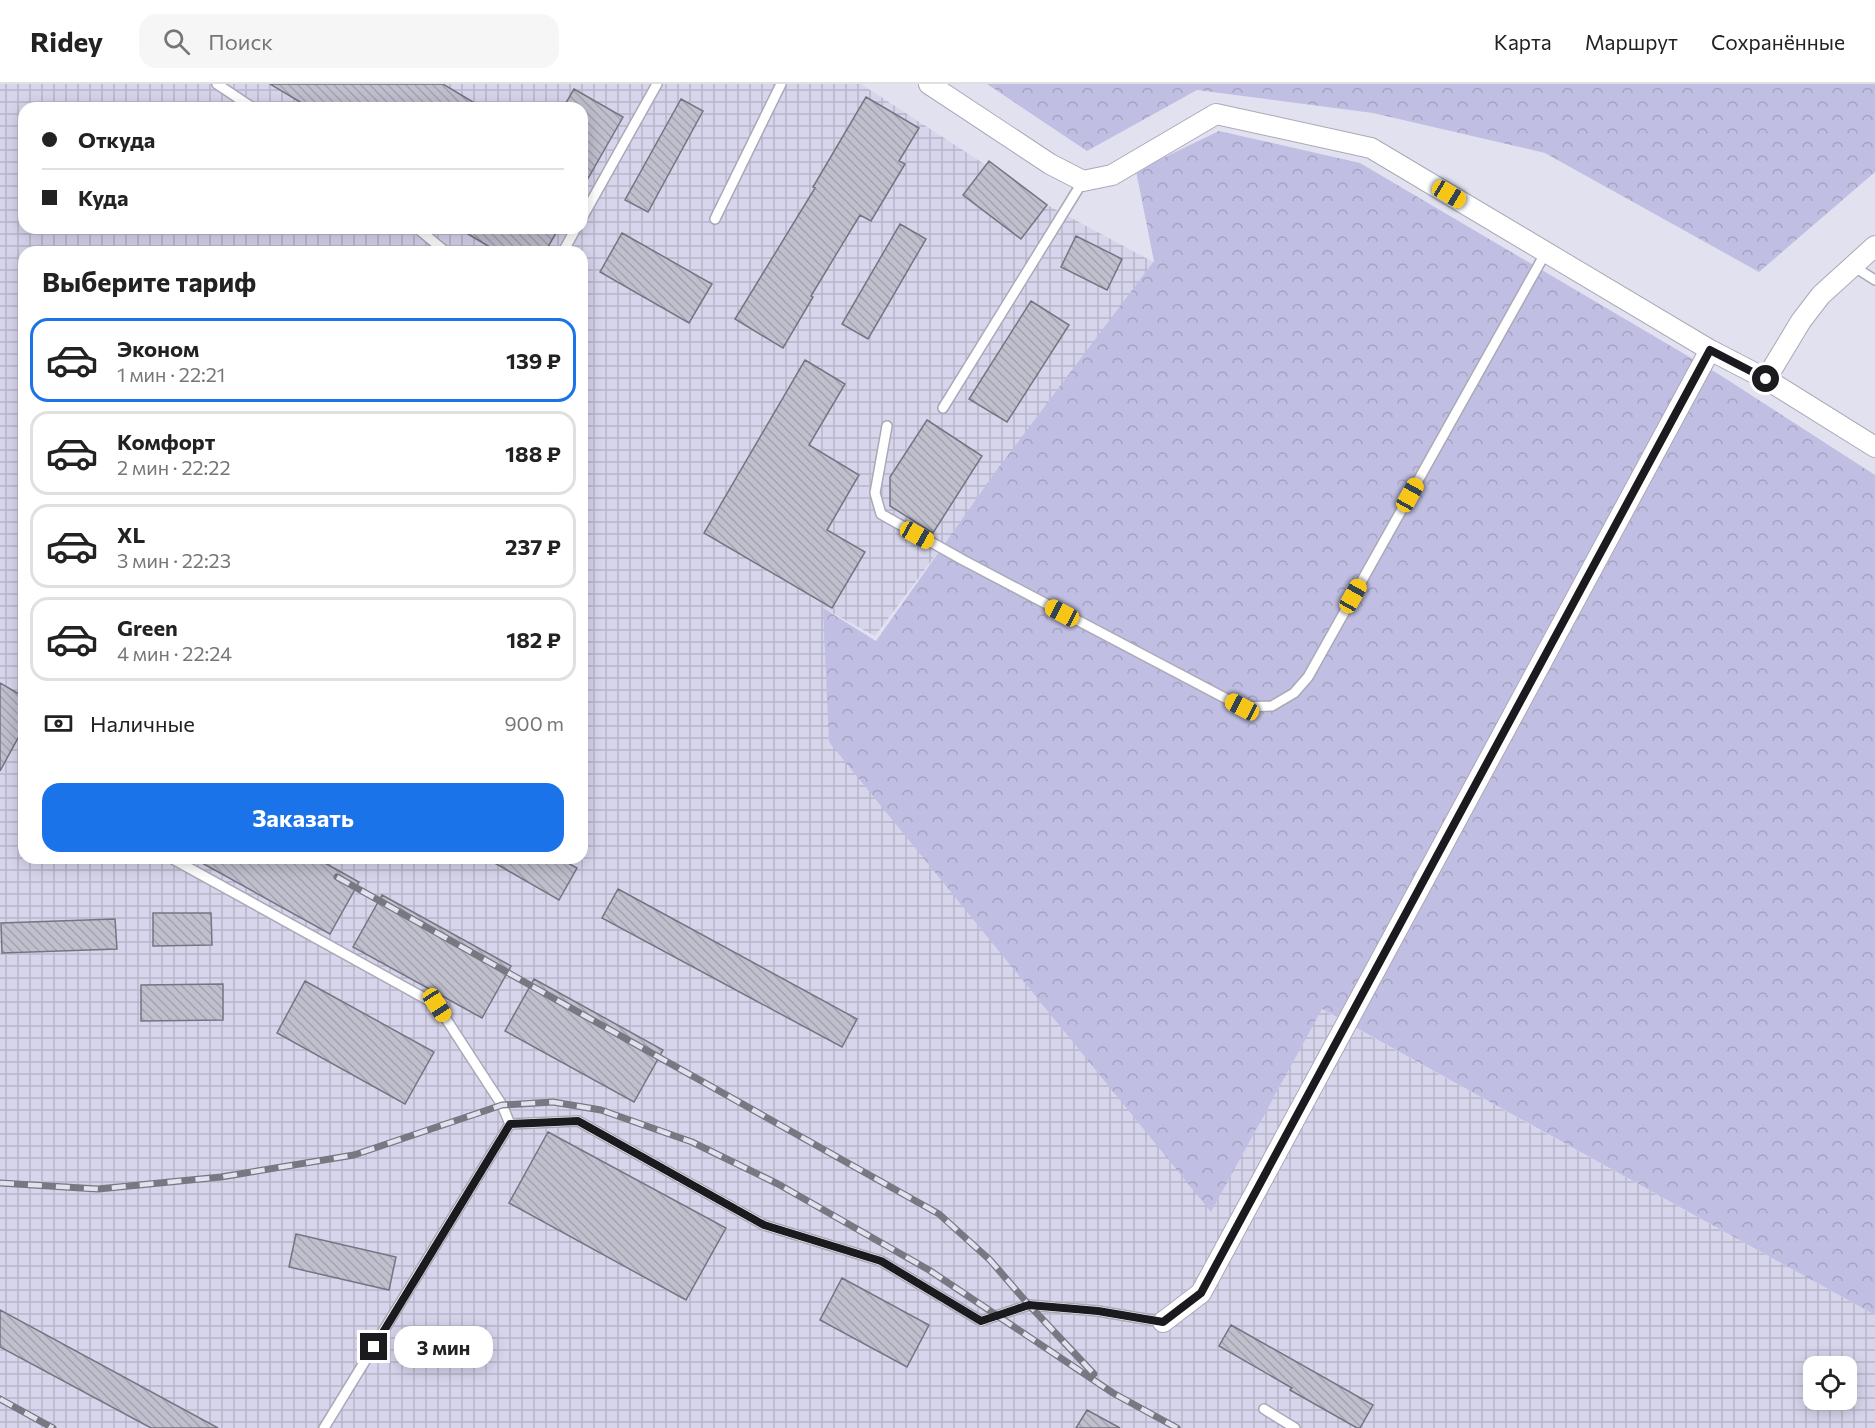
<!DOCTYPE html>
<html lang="ru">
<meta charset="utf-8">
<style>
body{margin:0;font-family:Commissioner,sans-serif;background:#f6f6f6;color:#222;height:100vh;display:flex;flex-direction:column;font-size:22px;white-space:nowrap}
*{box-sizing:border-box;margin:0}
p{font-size:20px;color:#767676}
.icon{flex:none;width:33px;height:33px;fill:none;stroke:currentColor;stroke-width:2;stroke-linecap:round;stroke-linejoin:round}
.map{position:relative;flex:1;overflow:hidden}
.side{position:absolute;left:18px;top:162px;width:570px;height:618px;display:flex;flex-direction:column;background:#fff;border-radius:18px;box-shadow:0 3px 15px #0003}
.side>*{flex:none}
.top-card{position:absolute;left:18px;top:18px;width:570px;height:132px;border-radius:18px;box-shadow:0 3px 15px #0003;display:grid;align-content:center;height:132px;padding:0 24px;background:#fff}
.tools{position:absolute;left:1803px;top:1272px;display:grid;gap:12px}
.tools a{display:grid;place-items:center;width:54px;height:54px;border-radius:12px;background:#fff;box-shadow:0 3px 15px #0003;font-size:30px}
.end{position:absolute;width:27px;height:27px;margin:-14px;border:8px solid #1a1a1f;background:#fff;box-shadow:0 0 0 3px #fff}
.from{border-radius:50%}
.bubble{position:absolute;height:42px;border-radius:18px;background:#fff;box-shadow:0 3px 15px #0003;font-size:20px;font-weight:700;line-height:42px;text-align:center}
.car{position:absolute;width:18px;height:36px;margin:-18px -9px;border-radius:8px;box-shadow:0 0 4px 2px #0007;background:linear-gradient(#f5c518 24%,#345 0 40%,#f5c518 0 76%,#345 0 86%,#f5c518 0)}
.top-card b{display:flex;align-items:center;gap:21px;height:57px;font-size:22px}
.top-card b+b{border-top:2px solid #e0e0e0}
.top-card i{width:15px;height:15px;background:#222}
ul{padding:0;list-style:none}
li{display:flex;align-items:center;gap:18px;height:84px;margin:0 12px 9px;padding:0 12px;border:3px solid #e0e0e0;border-radius:18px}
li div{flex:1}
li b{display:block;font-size:22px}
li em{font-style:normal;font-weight:700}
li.on{border-color:#1a73e8}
li>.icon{width:54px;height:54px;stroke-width:1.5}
h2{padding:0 24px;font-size:27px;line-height:72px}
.pay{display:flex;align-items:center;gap:15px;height:66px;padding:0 24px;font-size:22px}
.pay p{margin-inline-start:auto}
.primary-button{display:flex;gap:12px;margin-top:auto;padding:12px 24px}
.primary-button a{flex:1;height:69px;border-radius:18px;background:#1a73e8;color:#fff;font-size:24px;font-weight:700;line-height:69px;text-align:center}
header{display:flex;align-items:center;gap:36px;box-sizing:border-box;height:84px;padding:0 30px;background:#fff;border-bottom:2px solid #e0e0e0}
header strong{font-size:28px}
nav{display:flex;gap:33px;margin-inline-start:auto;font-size:21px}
.search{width:420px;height:54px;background:#f6f6f6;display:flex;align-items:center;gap:15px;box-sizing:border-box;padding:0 21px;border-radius:18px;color:#767676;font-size:22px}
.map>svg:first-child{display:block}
.industrial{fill:url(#industrial-grid);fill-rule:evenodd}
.forest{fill:url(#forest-crowns)}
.building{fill:url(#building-back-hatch);stroke:#757482;stroke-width:1.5}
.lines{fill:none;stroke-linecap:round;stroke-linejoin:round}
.lane-casing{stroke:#aaa9b8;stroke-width:12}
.street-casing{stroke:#aaa9b8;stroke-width:22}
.lane{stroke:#fff;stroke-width:9}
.street{stroke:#fff;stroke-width:20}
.rail-casing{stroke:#787882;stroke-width:7}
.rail{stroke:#e1e1f0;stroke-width:4.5;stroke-dasharray:14;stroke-linecap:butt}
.route{stroke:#1a1a1f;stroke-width:8}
</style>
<header>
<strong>Ridey</strong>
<div class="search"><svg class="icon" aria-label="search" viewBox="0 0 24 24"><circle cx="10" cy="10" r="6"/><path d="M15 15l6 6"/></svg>Поиск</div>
<nav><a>Карта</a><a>Маршрут</a><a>Сохранённые</a></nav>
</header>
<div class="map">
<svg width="1875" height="1344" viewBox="0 0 1875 1344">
<defs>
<pattern id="industrial-grid" width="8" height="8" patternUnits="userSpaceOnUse" patternTransform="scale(1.5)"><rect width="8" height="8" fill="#d6d5ec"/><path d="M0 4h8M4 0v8" fill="none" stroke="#b7b6ca"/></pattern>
<pattern id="forest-crowns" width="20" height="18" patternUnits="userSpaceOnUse" patternTransform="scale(1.5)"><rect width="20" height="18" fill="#c0bee2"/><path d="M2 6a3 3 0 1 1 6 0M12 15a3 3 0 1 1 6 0" fill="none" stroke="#a4a3c1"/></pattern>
<pattern id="building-back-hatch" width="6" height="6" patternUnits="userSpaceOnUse" patternTransform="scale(1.5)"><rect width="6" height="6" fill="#c0bfce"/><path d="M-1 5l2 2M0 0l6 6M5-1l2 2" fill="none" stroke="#a4a4b0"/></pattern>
</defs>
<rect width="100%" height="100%" fill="#e1e1f0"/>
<path class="industrial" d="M0,0H861L1049,122L1155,179L875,552L823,524L1211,1128L1321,925L1875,1231V1344H0ZM24,24H582V144H24ZM24,168H582V774H24ZM1814,1282H1846V1316H1814Z"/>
<path class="forest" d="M987,0H1875V88L1759,188L1545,69L1373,29L1197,6L1087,67Z
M1219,47L1360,79L1720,291L1875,391V1231L1322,925L1211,1128L829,658L823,524L876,557L996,387L1154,177L1136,87Z"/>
<path class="building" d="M270,0H443L483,24H310Z
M574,5L623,33L582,105V24H563Z
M866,13L919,44L899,77L905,80L871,137L860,131L811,212L813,213L783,264L735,235L815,104L813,103Z
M681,15L703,27L648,128L625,116Z
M989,77L1047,121L1021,155L963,111Z
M900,140L926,155L868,255L842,240Z
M458,144H559L545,168H498Z
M622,149L712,200L689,239L600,188Z
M1076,152L1122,175L1107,206L1061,183Z
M1031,217L1069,241L1007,338L969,315Z
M805,276L845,300L809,361L859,391L827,446L865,468L832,524L704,449Z
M927,336L982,372L933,449L890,422V393Z
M0,599L24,613V643L0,687Z
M193,774H316L359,798L330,850Z
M486,774H559L577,784L559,816Z
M618,805L857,935L842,963L602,834Z
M382,811L511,882L482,934L353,863Z
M153,829H211L212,861L153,862Z
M115,835L117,865L2,869L1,839Z
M534,895L663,966L634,1018L505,947Z
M305,897L434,968L405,1020L277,949Z
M223,900V936L141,937V901Z
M548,1048L726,1144L686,1216L509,1119Z
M296,1150L396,1173L389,1206L289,1183Z
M842,1194L929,1241L907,1283L820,1236Z
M0,1226L218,1344H151L0,1263Z
M1231,1241L1373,1321L1360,1344H1357L1290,1306L1292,1304L1219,1262Z
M1087,1326L1120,1344H1076Z"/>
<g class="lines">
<g class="lane-casing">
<path id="lane" d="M217,0L253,24
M582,134L657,0
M715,135L781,0
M417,144L446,168
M563,168L576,144
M1853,182L1875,196
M943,324L1083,97
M887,342L875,409L881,430L963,476L1242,623L1272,622L1294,609L1308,593L1546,168
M171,774L437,921L502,1021L510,1040
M1264,1325L1295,1344
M324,1344L510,1040L578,1037L764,1141L881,1177L981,1237L1029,1221L1098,1227L1163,1238"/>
</g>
<g class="street-casing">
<path id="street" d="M929,0L1050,80L1083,97L1112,91L1216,30L1371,64L1710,266L1766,295L1875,363
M1766,295L1801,237L1821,211L1875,162
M1163,1238L1201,1209L1710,266"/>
</g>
<use href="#lane" class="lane"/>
<use href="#street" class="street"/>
<g class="rail-casing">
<path id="rail" d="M337,793L939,1130L990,1176L1029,1221L1094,1290
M0,1099L98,1105L221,1093L354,1071L502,1021L553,1018L601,1026L692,1058L778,1100L929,1186L1113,1309L1177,1344
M0,1315L53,1344"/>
</g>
<use href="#rail" class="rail"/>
</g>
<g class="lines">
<path class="route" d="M374,1263L510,1040L578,1037L764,1141L881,1177L981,1237L1029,1221L1098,1227L1163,1238L1201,1209L1710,266L1766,295"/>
</g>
</svg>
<div class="tools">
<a><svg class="icon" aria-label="locate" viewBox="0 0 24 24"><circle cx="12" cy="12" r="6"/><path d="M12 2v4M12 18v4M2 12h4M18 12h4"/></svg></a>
</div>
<i class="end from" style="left:1766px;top:295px"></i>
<i class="end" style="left:374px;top:1263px"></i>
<div class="bubble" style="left:394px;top:1242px;width:99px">3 мин</div>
<i class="car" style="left:1449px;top:110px;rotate:121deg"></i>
<i class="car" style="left:1410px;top:411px;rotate:29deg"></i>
<i class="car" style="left:917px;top:451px;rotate:119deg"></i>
<i class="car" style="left:1353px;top:512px;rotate:29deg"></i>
<i class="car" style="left:1062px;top:529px;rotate:298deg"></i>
<i class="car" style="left:1242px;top:623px;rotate:298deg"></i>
<i class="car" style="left:437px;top:921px;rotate:147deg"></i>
<div class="top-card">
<b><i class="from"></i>Откуда</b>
<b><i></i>Куда</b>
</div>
<section class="side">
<h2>Выберите тариф</h2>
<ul>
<li class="on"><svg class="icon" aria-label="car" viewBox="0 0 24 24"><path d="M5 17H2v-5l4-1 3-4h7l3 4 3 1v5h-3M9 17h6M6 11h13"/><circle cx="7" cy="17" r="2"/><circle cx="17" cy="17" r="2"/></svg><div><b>Эконом</b><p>1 мин · 22:21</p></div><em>139 ₽</em></li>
<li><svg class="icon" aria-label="car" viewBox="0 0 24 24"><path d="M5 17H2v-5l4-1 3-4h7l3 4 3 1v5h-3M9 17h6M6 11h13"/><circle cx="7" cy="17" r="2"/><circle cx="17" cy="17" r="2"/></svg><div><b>Комфорт</b><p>2 мин · 22:22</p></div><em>188 ₽</em></li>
<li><svg class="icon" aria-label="car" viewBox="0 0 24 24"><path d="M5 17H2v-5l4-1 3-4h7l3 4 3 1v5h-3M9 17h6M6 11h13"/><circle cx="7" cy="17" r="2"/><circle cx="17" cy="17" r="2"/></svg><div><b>XL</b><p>3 мин · 22:23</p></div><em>237 ₽</em></li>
<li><svg class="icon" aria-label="car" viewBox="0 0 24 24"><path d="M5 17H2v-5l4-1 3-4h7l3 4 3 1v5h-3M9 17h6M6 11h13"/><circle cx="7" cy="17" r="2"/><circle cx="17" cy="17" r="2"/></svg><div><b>Green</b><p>4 мин · 22:24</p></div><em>182 ₽</em></li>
</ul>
<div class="pay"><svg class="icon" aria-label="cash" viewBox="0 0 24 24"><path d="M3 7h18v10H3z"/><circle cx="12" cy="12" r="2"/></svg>Наличные<p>900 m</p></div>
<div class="primary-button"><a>Заказать</a></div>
</section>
</div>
